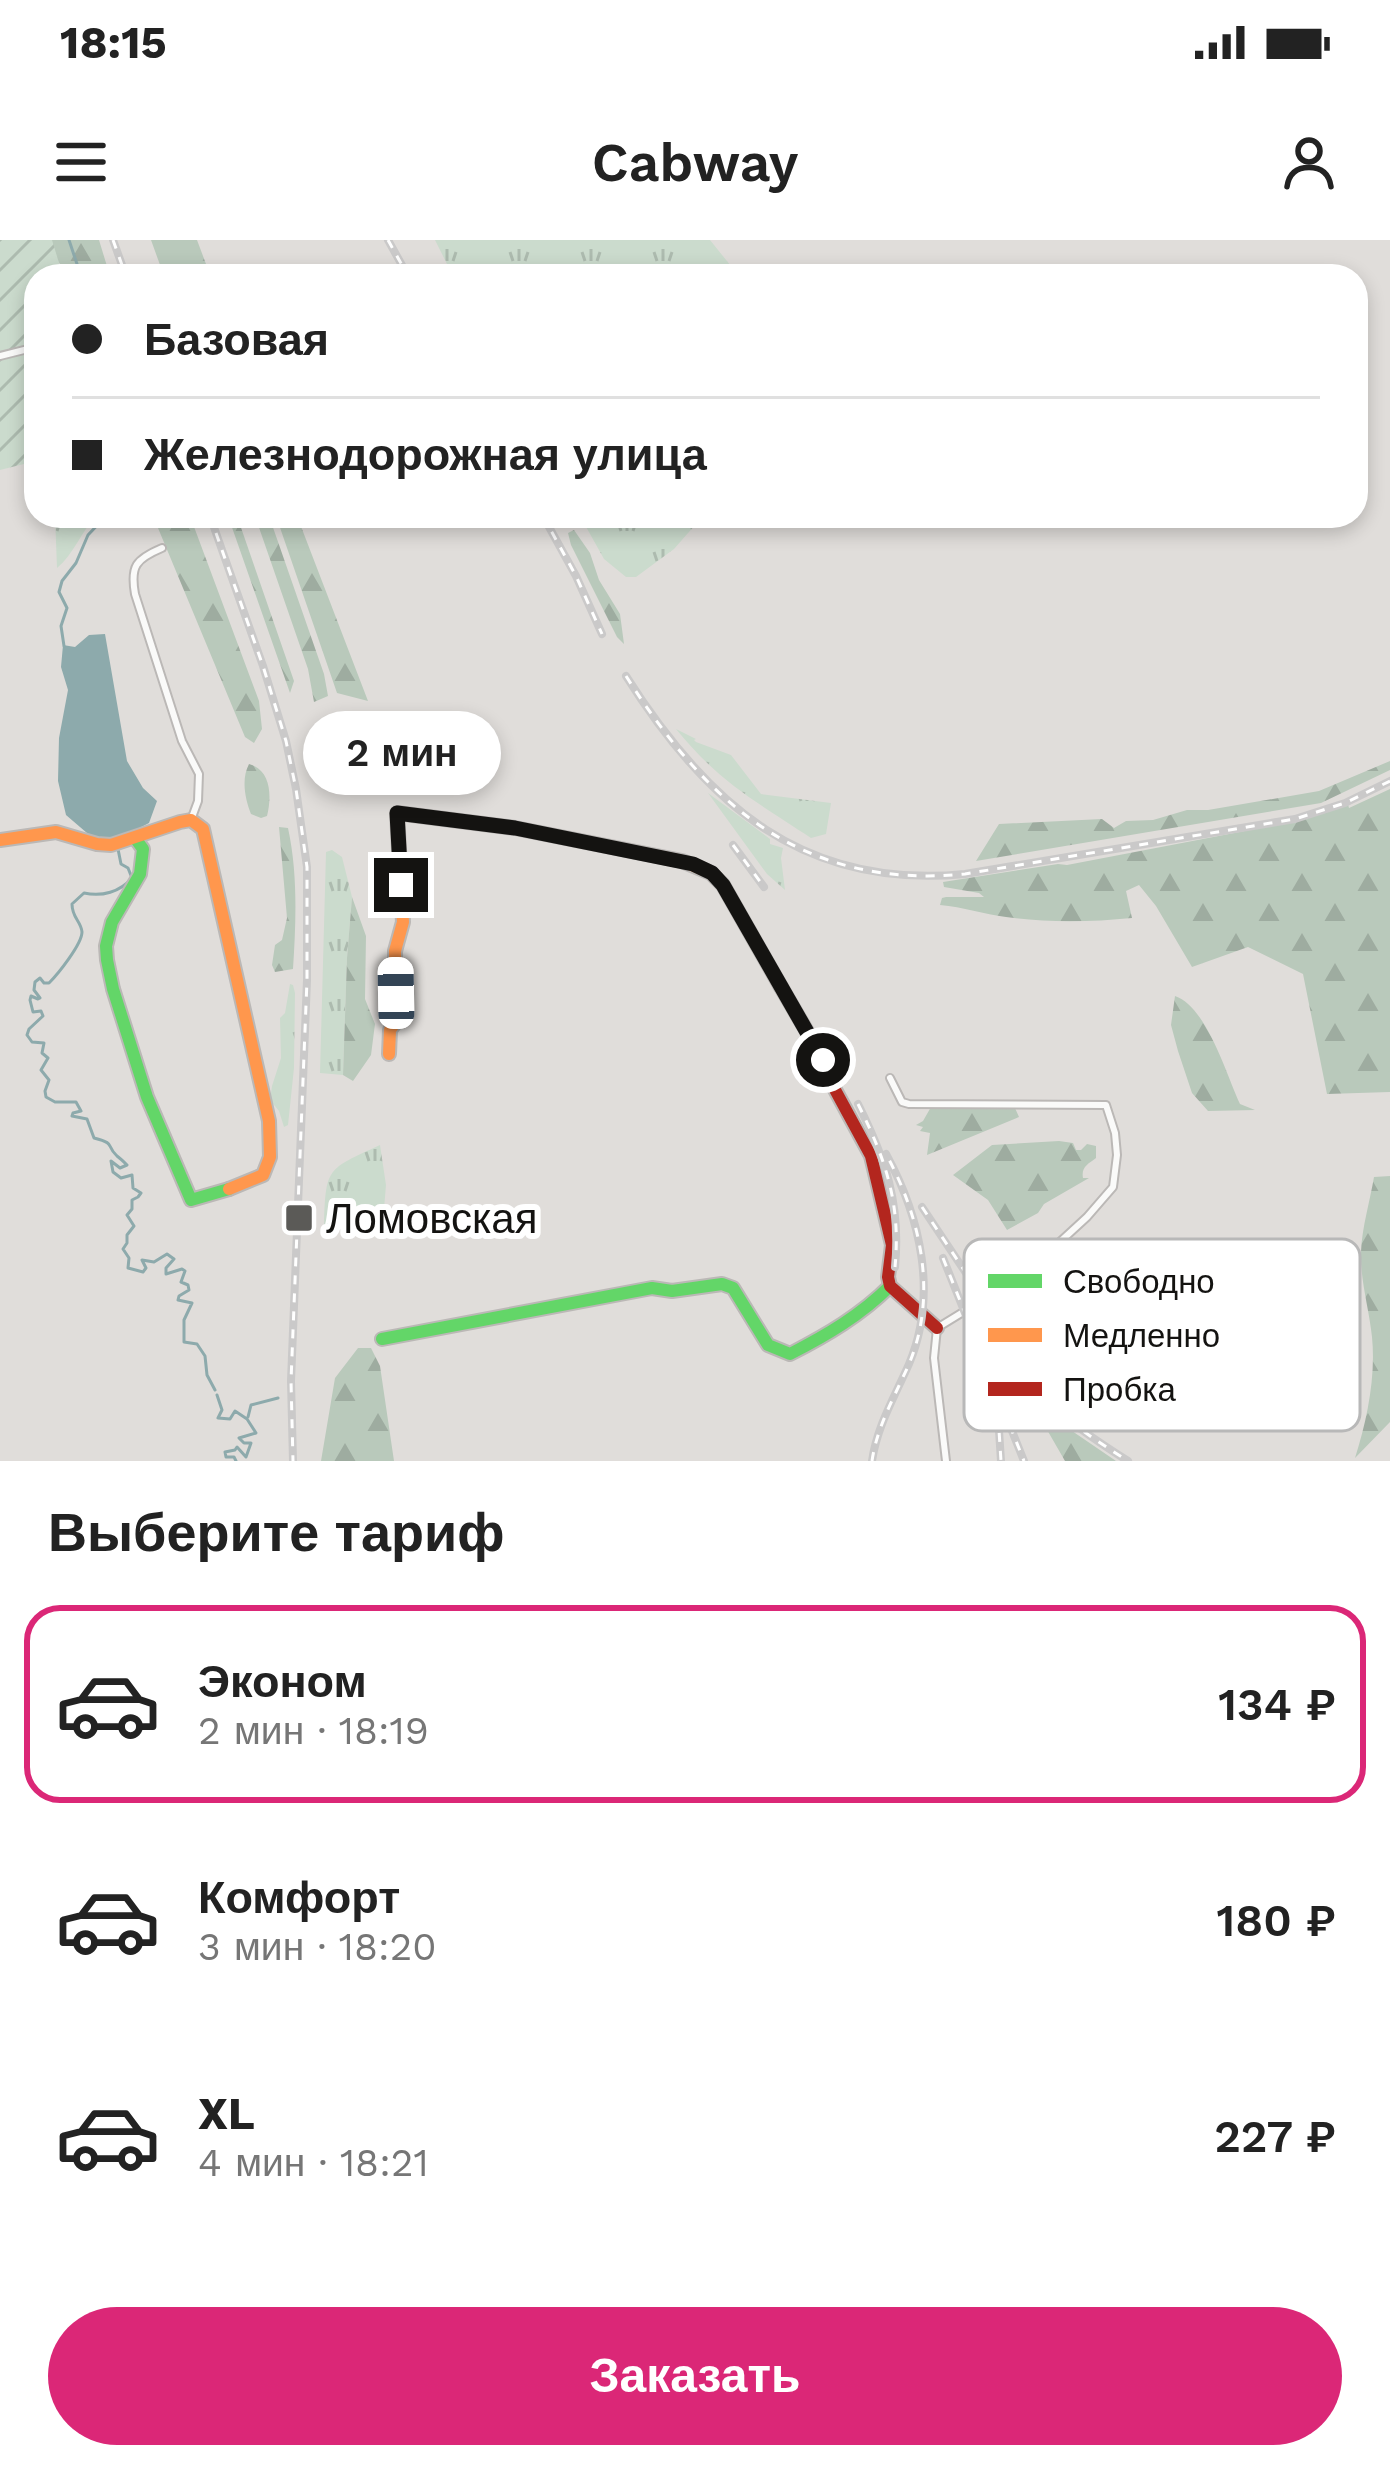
<!DOCTYPE html>
<html lang="ru">
<meta charset="utf-8">
<style>
body{margin:0;font-family:"Work Sans",sans-serif;background:#f2f2f2;color:#222;height:100vh;display:flex;flex-direction:column;font-size:45px;white-space:nowrap}
*{box-sizing:border-box;margin:0}
p{font-size:39px;color:#767676}
.icon{flex:none;width:66px;height:66px;fill:none;stroke:currentColor;stroke-width:2;stroke-linecap:round;stroke-linejoin:round}
.map{position:relative;height:1221px;overflow:hidden}
.panel{display:flex;flex-direction:column;background:#fff;flex:1}
.panel>*{flex:none}
.hud{position:absolute;left:24px;top:24px;width:1344px;height:264px;border-radius:36px;box-shadow:0 6px 18px #0003;display:grid;align-content:center;height:264px;padding:0 48px;background:#fff}
.end{position:absolute;width:54px;height:54px;margin:-27px;border:15px solid #141311;background:#fff;box-shadow:0 0 0 6px #fff}
.from{border-radius:50%}
.bubble{position:absolute;height:84px;border-radius:42px;background:#fff;box-shadow:0 6px 18px #0003;font-size:39px;font-weight:600;line-height:84px;text-align:center}
.car{position:absolute;width:36px;height:72px;margin:-36px -18px;border-radius:15px;box-shadow:0 0 9px 3px #0007;background:linear-gradient(#fff 24%,#345 0 40%,#fff 0 76%,#345 0 86%,#fff 0)}
.hud b{display:flex;align-items:center;gap:42px;height:114px;font-size:45px}
.hud b+b{border-top:3px solid #e0e0e0}
.hud i{width:30px;height:30px;background:#222}
ul{padding:0;list-style:none}
li{display:flex;align-items:center;gap:36px;height:198px;margin:0 24px 18px;padding:0 24px;border:6px solid transparent;border-radius:36px}
li div{flex:1}
li b{display:block;font-size:45px}
li em{font-style:normal;font-weight:600}
li.selected{border-color:#db2777}
li>.icon{width:108px;height:108px;stroke-width:1.5}
h2{padding:0 48px;font-size:54px;line-height:144px}
.action{display:flex;gap:24px;margin-top:auto;padding:24px 48px}
.action a{flex:1;height:138px;border-radius:72px;background:#db2777;color:#fff;font-size:48px;font-weight:600;line-height:138px;text-align:center}
.status{display:flex;justify-content:space-between;align-items:center;height:84px;padding:0 60px;background:#fff;direction:ltr}
.status svg{height:33px;fill:currentColor}
header{display:flex;justify-content:space-between;align-items:center;height:156px;padding:0 48px;background:#fff;font-size:54px;font-weight:600}
.map>svg:first-child{display:block}
.grass{fill:url(#grass-tufts)}
.forest{fill:url(#forest-firs)}
.garden{fill:url(#garden-furrows)}
.water{fill:#8daaac}
.lines{fill:none;stroke-linecap:round;stroke-linejoin:round}
.stream{stroke:#8daaac;stroke-width:3}
.street-casing{stroke:#bbb8b6;stroke-width:10}
.fast-casing{stroke:#bbb8b6;stroke-width:16}
.slow-casing{stroke:#bbb8b6;stroke-width:16}
.jam-casing{stroke:#bbb8b6;stroke-width:16}
.street{stroke:#fafaf9;stroke-width:6}
.fast{stroke:#63d668;stroke-width:12}
.slow{stroke:#ff974d;stroke-width:12}
.jam{stroke:#b3261e;stroke-width:12}
.rail-casing{stroke:#cac9c9;stroke-width:8}
.rail{stroke:#fff;stroke-width:3;stroke-dasharray:9;stroke-linecap:butt}
.route{stroke:#141311;stroke-width:15}
.poi-dot{fill:#5b5a57;stroke:#fff;stroke-width:4.5}
.labels{text-anchor:middle;dominant-baseline:central;stroke-width:12;stroke-linejoin:round;paint-order:stroke}
.poi-label{font-size:42px;fill:#141311;stroke:#fff;text-anchor:start}
.key{fill:#fff;stroke:#b8b8b8;stroke-width:3}
.key-label{font-size:33px;fill:#141311}
</style>
<div class="status"><b>18:15</b><svg viewBox="0 0 49 12"><path d="M0 12V9h3v3zM5 12V6h3v6zM10 12V3h3v9zM15 12V0h3v12zM26 1h20v11H26zM47 4h2v5h-2z"/></svg></div>
<header><svg class="icon" aria-label="menu" viewBox="0 0 24 24"><path d="M4 6h16M4 12h16M4 18h16"/></svg>Cabway<svg class="icon" aria-label="person" viewBox="0 0 24 24"><circle cx="12" cy="8" r="4"/><path d="M4 21q1-7 8-7t8 7"/></svg></header>
<div class="map">
<svg width="1390" height="1221" viewBox="0 0 1390 1221">
<defs>
<pattern id="grass-tufts" width="24" height="20" patternUnits="userSpaceOnUse" patternTransform="scale(3)"><rect width="24" height="20" fill="#cbdbcd"/><path d="M3 7l-1-3M5 7V3M7 7l1-3M15 17l-1-3M17 17v-4M19 17l1-3" fill="none" stroke="#adbbaf"/></pattern>
<pattern id="forest-firs" width="22" height="20" patternUnits="userSpaceOnUse" patternTransform="scale(3)"><rect width="22" height="20" fill="#b9c9bb"/><path d="M5 1l3.5 6h-7zM16 11l3.5 6h-7z" fill="#9eaca0"/></pattern>
<pattern id="garden-furrows" width="10" height="10" patternUnits="userSpaceOnUse" patternTransform="scale(3)"><rect width="10" height="10" fill="#cbdbcd"/><path d="M-1 1l2-2M0 10L10 0M9 11l2-2" fill="none" stroke="#adbbaf"/></pattern>
</defs>
<rect width="100%" height="100%" fill="#e0ddda"/>
<path class="grass" d="M435,0H710L739,36H453Z
M55,276H96C81,292 74,314 57,328Z
M580,276H703L674,309L636,337H626L604,319Z
M676,489L696,499L694,500L696,502L731,515L761,554L831,563L826,594L811,598C755,561 719,542 676,489Z
M708,553L770,599V604L783,608L781,618L785,650L767,634Z
M332,610L342,617L352,657L347,718L343,835L320,833L326,612Z
M290,744L293,745L295,753L294,828L288,885L284,887L279,871L270,860L272,846L281,818L280,778L285,773Z
M380,905L386,945L383,981L324,986C326,927 326,930 380,905Z"/>
<path class="forest" d="M49,0H99L110,36C76,36 59,37 49,0Z
M151,0H197L206,24L202,36H164Z
M153,276H190L259,461L262,489L254,503L245,497Z
M228,276H237L294,441L290,453Z
M255,276H269L324,434L328,456L314,462L308,429Z
M276,276H297L368,461L337,453Z
M574,290L590,313L599,340L620,374L624,404L617,397L571,305L568,293Z
M1390,521V530L1321,563L976,621L999,584L1102,579L1114,588L1126,581L1153,580L1187,570H1208L1319,551Z
M249,524C271,530 272,556 267,576L261,578L251,574C245,559 241,539 249,524Z
M1390,549V852L1327,854L1303,734L1248,707L1192,727L1156,666L1139,645L1126,651L1132,678C1092,682 1047,683 1006,677C984,674 963,667 940,665L942,658L946,657H984L979,653L944,647L943,642L1058,624L1067,625L1302,580L1348,564L1349,568Z
M279,587L288,588C298,634 296,682 293,729L275,732L272,725L275,705L282,700L287,678Z
M352,657L366,696L365,759L375,784L371,815L353,841L343,835L347,718Z
M1175,756C1207,767 1226,834 1240,864L1255,870L1208,871L1192,853L1178,811L1171,785Z
M931,867L1015,868L1019,877L927,915L930,893L920,891L923,887L916,885L923,881Z
M1059,901L1073,903L1076,910H1081L1087,904L1096,906V918C1088,924 1081,927 1083,938H1089L1044,964L1038,973L1007,990L988,960L953,935L992,905Z
M1390,936V1182L1355,1218C1367,1180 1376,1137 1372,1097C1369,1068 1360,1040 1361,1012C1362,987 1370,961 1374,937Z
M358,1108H371L380,1126L394,1221H321L335,1138Z
M1027,1155L1075,1193L1116,1221H1065Z"/>
<path class="garden" d="M0,0H52L63,36H36V221L0,230Z"/>
<path class="water" d="M105,394L127,521L143,548L157,561L149,583L118,599H94L66,575L58,541L59,498L68,450L61,427L63,405L75,407L89,395Z"/>
<g class="lines">
<path class="stream" d="M69,0L81,36
M64,406L61,386L67,368L59,352L62,341L76,323L88,295L106,276
M118,609L121,624L128,628L132,638C120,652 102,657 84,653L72,664C72,678 81,681 82,692C82,704 58,734 49,743H44L40,738L35,742L34,750L40,758L38,759L31,756L30,760L33,772L41,771L43,776L29,789L27,795L32,802L44,803L42,813L48,818L41,830L49,840L45,851L46,857L55,862H76L81,871L73,873L72,876L87,879L94,898C117,904 105,905 117,916C121,919 124,922 127,925L120,928L111,921L113,932L121,938L132,935L133,948L141,953L138,957L132,960V969L127,975L134,986L127,995V1003L123,1009L129,1018L128,1028L143,1032L146,1028L142,1020L154,1022L167,1014L174,1019L166,1028V1034L182,1029L185,1031L181,1042L188,1045L189,1050L179,1056L178,1060L192,1063L184,1080V1102L197,1104L205,1116L207,1135L215,1150
M217,1155L222,1170L218,1178L230,1179L235,1171L247,1179L256,1193L239,1198L244,1203H251L246,1217L237,1207L235,1210L225,1212L226,1217H234L236,1221
M248,1177L251,1165L278,1158"/>
<g class="street-casing">
<path id="street" d="M0,116L36,107
M162,308C136,319 130,326 135,354L182,501L199,534L198,561L191,580
M890,838L902,862L909,864L1106,865L1115,893L1117,915L1113,947L1087,977L1025,1034L937,1088L934,1118L946,1221"/>
</g>
<g class="fast-casing">
<path id="fast" d="M135,598L143,609L140,634L112,682L106,706L107,720L113,749L147,857L191,960L229,949
M382,1099L652,1048L672,1051L722,1044L733,1048L768,1105L790,1114C827,1095 861,1075 890,1046"/>
</g>
<g class="slow-casing">
<path id="slow" d="M0,600L56,592L97,604L111,605L180,582L191,580L203,589L269,881L270,917L263,935L229,949
M389,814L390,790L396,782L395,711L403,682L397,573L515,588L682,621L711,633L723,645L781,747"/>
</g>
<g class="jam-casing">
<path id="jam" d="M781,747L816,807L833,846L871,916L892,1005L888,1037L890,1046L937,1088"/>
</g>
<use href="#street" class="street"/>
<use href="#fast" class="fast"/>
<use href="#slow" class="slow"/>
<use href="#jam" class="jam"/>
<g class="rail-casing">
<path id="rail" d="M113,0L126,36
M388,0L408,36
M210,276L263,426L286,501L296,549L307,627V740L291,1141L293,1221
M543,276L576,336L602,394
M626,436C707,564 803,650 965,634L1295,579L1345,563L1390,541
M733,605L764,647
M858,864C886,920 901,964 895,1027
M922,967L970,1039L1082,1158
M943,1018L1024,1221
M984,1089C1023,1149 1068,1183 1128,1221
M998,1175L1001,1221
M872,1221C877,1186 895,1156 909,1124C938,1055 921,978 886,914"/>
</g>
<use href="#rail" class="rail"/>
</g>
<g class="lines">
<path class="route" d="M401,645L397,573L515,588L693,624L712,633L723,645L823,820"/>
</g>
<rect class="poi-dot" x="284" y="963" width="30" height="30" rx="6"/>
<g class="labels">
<g class="poi-label">
<text x="326" y="978">Ломовская</text>
</g>
</g>
<rect x="964" y="999" width="396" height="192" rx="18" class="key"/>
<rect x="988" y="1034" width="54" height="14" fill="#63d668"/>
<rect x="988" y="1088" width="54" height="14" fill="#ff974d"/>
<rect x="988" y="1142" width="54" height="14" fill="#b3261e"/>
<g class="key-label">
<text x="1063" y="1053">Свободно</text>
<text x="1063" y="1107">Медленно</text>
<text x="1063" y="1161">Пробка</text>
</g>
</svg>
<i class="end from" style="left:823px;top:820px"></i>
<i class="end" style="left:401px;top:645px"></i>
<div class="bubble" style="left:303px;top:471px;width:198px">2 мин</div>
<i class="car" style="left:396px;top:753px;rotate:359deg"></i>
<div class="hud">
<b><i class="from"></i>Базовая</b>
<b><i></i>Железнодорожная улица</b>
</div>
</div>
<section class="panel">
<h2>Выберите тариф</h2>
<ul>
<li class="selected"><svg class="icon" aria-label="car" viewBox="0 0 24 24"><path d="M5 17H2v-5l4-1 3-4h7l3 4 3 1v5h-3M9 17h6M6 11h13"/><circle cx="7" cy="17" r="2"/><circle cx="17" cy="17" r="2"/></svg><div><b>Эконом</b><p>2 мин · 18:19</p></div><em>134 ₽</em></li>
<li><svg class="icon" aria-label="car" viewBox="0 0 24 24"><path d="M5 17H2v-5l4-1 3-4h7l3 4 3 1v5h-3M9 17h6M6 11h13"/><circle cx="7" cy="17" r="2"/><circle cx="17" cy="17" r="2"/></svg><div><b>Комфорт</b><p>3 мин · 18:20</p></div><em>180 ₽</em></li>
<li><svg class="icon" aria-label="car" viewBox="0 0 24 24"><path d="M5 17H2v-5l4-1 3-4h7l3 4 3 1v5h-3M9 17h6M6 11h13"/><circle cx="7" cy="17" r="2"/><circle cx="17" cy="17" r="2"/></svg><div><b>XL</b><p>4 мин · 18:21</p></div><em>227 ₽</em></li>
</ul>
<div class="action"><a>Заказать</a></div>
</section>
